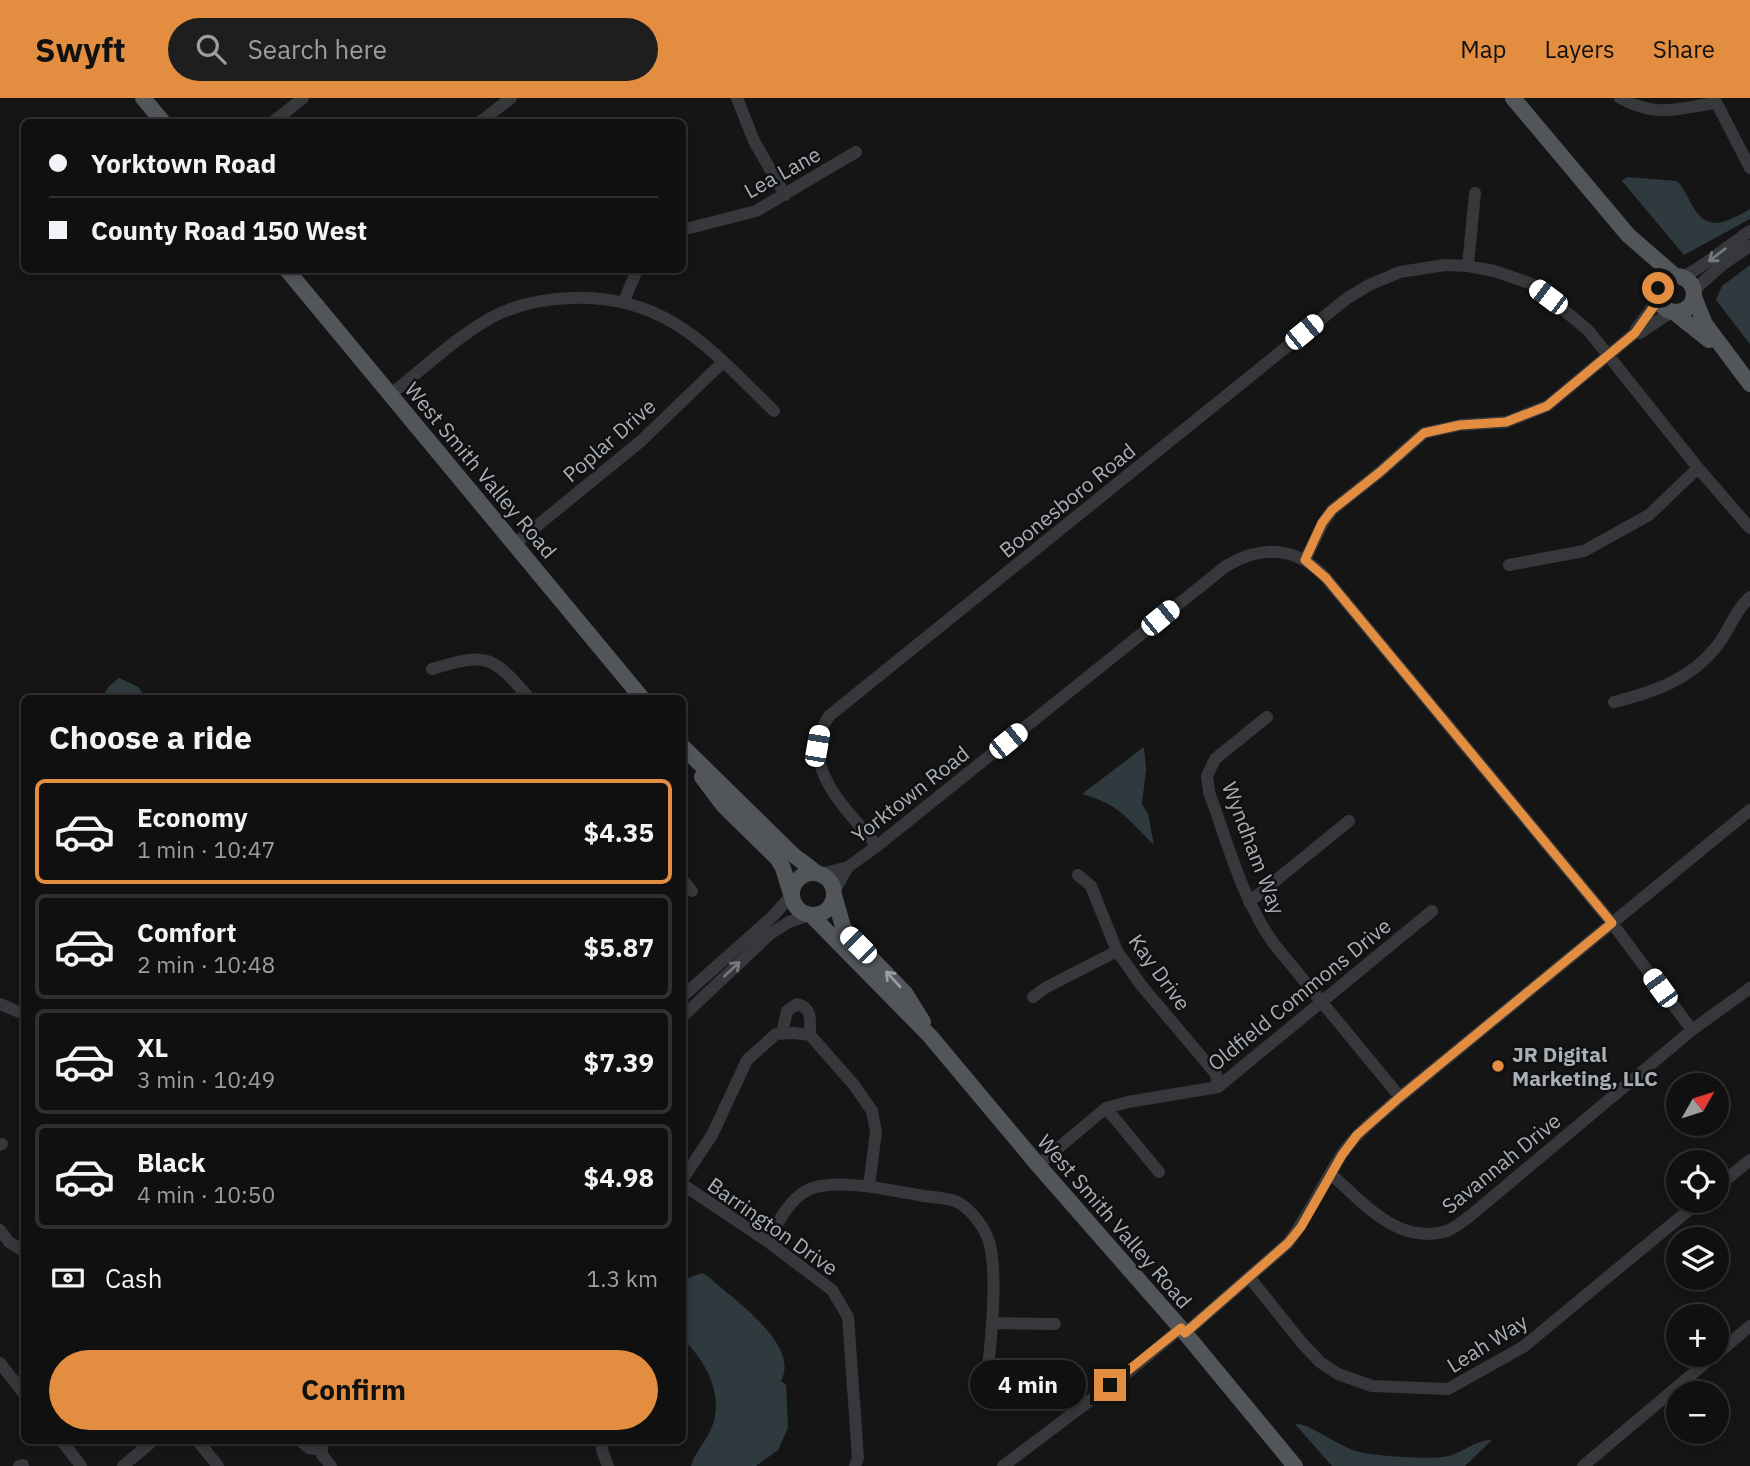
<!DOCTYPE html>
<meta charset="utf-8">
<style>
body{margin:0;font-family:"IBM Plex Sans",sans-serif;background:#1e1e1e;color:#f1f3f6;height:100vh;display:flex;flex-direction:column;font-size:26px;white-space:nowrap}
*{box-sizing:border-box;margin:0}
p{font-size:23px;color:#9c9d9f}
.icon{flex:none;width:38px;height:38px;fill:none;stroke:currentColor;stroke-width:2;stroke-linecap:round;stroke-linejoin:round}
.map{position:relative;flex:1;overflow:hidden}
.sheet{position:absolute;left:21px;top:597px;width:665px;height:749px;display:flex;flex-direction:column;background:#101010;border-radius:10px;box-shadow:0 4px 10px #0003,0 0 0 2px #303030}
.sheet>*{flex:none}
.hud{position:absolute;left:21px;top:21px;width:665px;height:154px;border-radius:10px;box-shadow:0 4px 10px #0003,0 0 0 2px #303030;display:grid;align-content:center;height:154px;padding:0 28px;background:#101010}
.needle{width:46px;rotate:51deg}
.fabs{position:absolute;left:1666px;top:975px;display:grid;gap:14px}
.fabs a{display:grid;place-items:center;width:63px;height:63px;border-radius:50%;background:#101010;box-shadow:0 4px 10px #0003,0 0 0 2px #303030;font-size:35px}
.end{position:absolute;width:32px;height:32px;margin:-16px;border:9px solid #e38d40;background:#111;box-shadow:0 0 0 4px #111}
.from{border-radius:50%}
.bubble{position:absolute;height:49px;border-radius:24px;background:#101010;box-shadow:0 4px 10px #0003,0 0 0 2px #303030;font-size:23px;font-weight:700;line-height:49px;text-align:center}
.car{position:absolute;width:21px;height:42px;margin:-21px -10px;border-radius:9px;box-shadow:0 0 5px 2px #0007;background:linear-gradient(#fff 24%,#345 0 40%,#fff 0 76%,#345 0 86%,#fff 0)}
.hud b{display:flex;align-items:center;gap:24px;height:66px;font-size:26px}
.hud b+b{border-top:2px solid #303030}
.hud i{width:18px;height:18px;background:#f1f3f6}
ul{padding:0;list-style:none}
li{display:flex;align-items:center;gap:21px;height:105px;margin:0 14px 10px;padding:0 14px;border:4px solid #303030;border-radius:10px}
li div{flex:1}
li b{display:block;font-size:26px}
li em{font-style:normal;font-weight:700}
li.on{border-color:#e38d40}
li>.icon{width:63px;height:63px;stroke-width:1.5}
h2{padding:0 28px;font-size:32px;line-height:84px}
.pay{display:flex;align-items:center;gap:18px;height:77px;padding:0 28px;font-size:26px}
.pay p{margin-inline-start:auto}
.cta{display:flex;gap:14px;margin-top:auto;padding:14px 28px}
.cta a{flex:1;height:80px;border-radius:42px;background:#e38d40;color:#111;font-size:28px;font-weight:700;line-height:80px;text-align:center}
header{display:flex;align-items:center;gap:42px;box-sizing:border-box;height:98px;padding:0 35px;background:#e38d40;color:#111}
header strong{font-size:33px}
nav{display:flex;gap:38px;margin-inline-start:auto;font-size:24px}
.search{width:490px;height:63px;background:#1e1e1e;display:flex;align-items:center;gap:18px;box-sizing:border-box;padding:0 24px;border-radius:38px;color:#9c9d9f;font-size:26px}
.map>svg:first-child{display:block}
.water{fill:#2f3a3e}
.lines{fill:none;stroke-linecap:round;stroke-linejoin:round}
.minor{stroke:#36383b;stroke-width:12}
.major{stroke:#52555a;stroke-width:16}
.oneway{stroke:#75797f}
.oneway2{stroke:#979da4}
.route{stroke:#e38d40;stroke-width:9}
.poi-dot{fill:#e38d40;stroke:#101011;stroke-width:2.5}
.labels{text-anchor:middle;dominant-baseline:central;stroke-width:5;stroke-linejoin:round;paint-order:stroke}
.street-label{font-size:21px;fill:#a8afb6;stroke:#101011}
.poi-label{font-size:21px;font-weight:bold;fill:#a8afb6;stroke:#101011;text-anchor:start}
</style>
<header>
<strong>Swyft</strong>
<div class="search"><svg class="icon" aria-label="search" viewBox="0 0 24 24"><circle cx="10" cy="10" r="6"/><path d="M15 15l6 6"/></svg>Search here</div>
<nav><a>Map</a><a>Layers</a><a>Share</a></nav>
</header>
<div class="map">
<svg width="1750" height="1368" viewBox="0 0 1750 1368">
<rect width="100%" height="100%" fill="#151516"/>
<path class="water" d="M1627,79L1677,83C1684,90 1687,98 1692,107C1708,136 1727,124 1750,111V121L1684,157L1622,83Z
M1750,167V246L1716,202L1722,188Z
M119,580L138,589L146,600H102L109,588Z
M1144,649L1146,671L1142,706L1148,716L1154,747C1125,719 1122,708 1082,696Z
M702,1175L709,1179C732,1201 801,1246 781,1283L786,1287L788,1330L778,1352L756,1368H691C694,1356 704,1346 709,1335C727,1302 707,1264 683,1241V1182Z
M1295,1326C1312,1325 1339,1351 1364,1355C1384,1358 1434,1363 1452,1357C1465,1352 1479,1341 1492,1342L1465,1368H1332Z"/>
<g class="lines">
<path class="minor" d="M737,0L754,43L785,97
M1620,0C1657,20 1676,11 1715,5
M1714,0L1750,70
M273,24L303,0
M480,24L511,0
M682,132L756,113L856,54
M1468,168L1475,95
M1682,179L1697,171L1750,133
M1694,192L1722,167L1750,148
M624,203L637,172
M1636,231L1659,201
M391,296C423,271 454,241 489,221C515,206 542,201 571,200C667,196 711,252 774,313
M516,445L641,343L723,264
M1305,462L1323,425L1332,412L1380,374L1424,335L1460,327L1506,324L1547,308L1635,235H1640L1671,214
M1509,467L1584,453L1649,417L1698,370
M432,571C487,554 492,557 529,600
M1614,604C1654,594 1690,582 1717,548C1729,533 1735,512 1750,499
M1267,619L1215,661L1207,678L1209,694C1228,746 1242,801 1274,846L1400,999
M877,748C847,711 796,668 829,618L1346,201L1369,187L1400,174L1445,167L1468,168L1494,173L1532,186L1588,232L1698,370L1750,430
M821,776L848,769L877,748L1226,468C1261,447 1297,448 1326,480L1612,825L1692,932
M1078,777L1091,788L1117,853L1141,887L1216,976L1218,989
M682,781L692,793
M834,793L848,769
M1249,804L1349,723
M682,899L772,819L791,798
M1033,899L1045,890L1117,853
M0,906L24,916
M682,919L770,836L789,824L809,817
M782,935L787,913L797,906C813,910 810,923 810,937
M1106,1010L1159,1074
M0,1047L2,1046
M1038,1067L1106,1010L1128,1004L1218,989L1432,813
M1331,1076C1363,1105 1399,1148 1447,1133C1455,1130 1463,1123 1470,1118L1692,932L1750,890
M682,1082L712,1037L747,962L776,936L794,935L810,937L854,987L872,1013L876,1034L869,1088
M682,1086L767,1143L832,1192L848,1219L858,1360L855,1368
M1717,1089L1750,1062
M0,1132L9,1144L24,1153
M767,1143C777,1127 788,1103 806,1093C832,1078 894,1093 923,1098C933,1099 945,1100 955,1103C968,1108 982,1126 987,1138C1000,1168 990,1248 987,1282
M1249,1179L1302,1245L1320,1264L1338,1276L1372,1288L1448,1291L1523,1249L1701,1102
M992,1225L1055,1226
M1185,1235L1288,1145C1309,1117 1323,1085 1342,1056C1357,1034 1380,1017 1400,999L1750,712
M1717,1256L1750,1228
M0,1265L24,1296
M61,1342L81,1368
M197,1342L218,1368
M299,1342L309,1350L322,1352
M322,1342V1357L331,1368
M603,1342L602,1352L608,1368
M19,1368L23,1367
M123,1368L154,1342
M1003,1368L1132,1271L1181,1230
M1583,1368L1716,1256"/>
<path class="major" d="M143,0L163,24
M1513,0L1628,137L1674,177
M287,172L642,600
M1658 196a18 18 0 1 1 36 0a18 18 0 1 1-36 0Z
M1694,199L1705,226L1750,286
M1675,215L1709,242
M682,648L792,756L817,775
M702,679L723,707L777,760L783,770L791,796
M792 796a21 21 0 1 1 42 0a21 21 0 1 1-42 0Z
M834,797L843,829L848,836L905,895L923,924
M811,817L930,938L1038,1067L1185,1235L1295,1368"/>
</g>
<defs><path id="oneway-shaft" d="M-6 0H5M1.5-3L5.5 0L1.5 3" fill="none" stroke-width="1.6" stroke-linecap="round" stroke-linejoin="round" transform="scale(1.75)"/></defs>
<g class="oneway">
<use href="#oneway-shaft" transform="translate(1717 157) rotate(143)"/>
<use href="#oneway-shaft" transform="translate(732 871) rotate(-43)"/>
</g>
<use class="oneway2" href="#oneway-shaft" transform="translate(893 881) rotate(-133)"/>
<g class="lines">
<path class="route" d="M1110,1287L1181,1230L1185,1235L1288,1145L1301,1129L1342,1057L1357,1037L1400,999L1612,825L1326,480L1305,462L1322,425L1332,412L1380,374L1424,335L1460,327L1506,324L1547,308L1635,235L1659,201L1658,190"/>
</g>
<circle class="poi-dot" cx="1498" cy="968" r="7"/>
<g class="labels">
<g class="street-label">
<text transform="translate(782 74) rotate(-29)">Lea Lane</text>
<text transform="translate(609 342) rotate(-41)">Poplar Drive</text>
<text transform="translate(481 372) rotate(50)">West Smith Valley Road</text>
<text transform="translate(1067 402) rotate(-39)">Boonesboro Road</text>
<text transform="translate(910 696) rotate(-38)">Yorktown Road</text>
<text transform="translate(1254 750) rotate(69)">Wyndham Way</text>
<text transform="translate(1160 874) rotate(54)">Kay Drive</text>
<text transform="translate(1299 896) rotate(-39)">Oldfield Commons Drive</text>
<text transform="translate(1501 1065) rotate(-39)">Savannah Drive</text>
<text transform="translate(1115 1123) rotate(49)">West Smith Valley Road</text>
<text transform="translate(773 1128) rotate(35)">Barrington Drive</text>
<text transform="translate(1487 1245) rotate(-32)">Leah Way</text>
</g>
<g class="poi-label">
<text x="1512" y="956">JR Digital<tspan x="1512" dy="24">Marketing, LLC</tspan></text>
</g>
</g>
</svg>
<div class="fabs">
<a><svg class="needle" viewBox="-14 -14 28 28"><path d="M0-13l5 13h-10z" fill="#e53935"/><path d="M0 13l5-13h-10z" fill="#9c9d9f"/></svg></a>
<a><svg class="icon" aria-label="locate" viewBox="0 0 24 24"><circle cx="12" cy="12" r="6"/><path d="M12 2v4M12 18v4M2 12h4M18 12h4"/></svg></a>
<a><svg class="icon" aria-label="layers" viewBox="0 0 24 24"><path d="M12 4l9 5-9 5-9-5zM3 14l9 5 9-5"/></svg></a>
<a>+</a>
<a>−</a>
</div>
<i class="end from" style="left:1658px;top:190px"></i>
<i class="end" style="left:1110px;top:1287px"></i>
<div class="bubble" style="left:970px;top:1262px;width:116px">4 min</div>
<i class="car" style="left:1548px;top:199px;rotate:307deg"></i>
<i class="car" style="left:1304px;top:234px;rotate:51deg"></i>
<i class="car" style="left:1160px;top:520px;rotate:51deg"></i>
<i class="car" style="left:1008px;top:643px;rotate:51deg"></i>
<i class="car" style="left:817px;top:648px;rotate:10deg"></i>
<i class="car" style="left:858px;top:847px;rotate:315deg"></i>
<i class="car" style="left:1660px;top:890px;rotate:324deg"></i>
<div class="hud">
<b><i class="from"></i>Yorktown Road</b>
<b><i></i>County Road 150 West</b>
</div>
<section class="sheet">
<h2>Choose a ride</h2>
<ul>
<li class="on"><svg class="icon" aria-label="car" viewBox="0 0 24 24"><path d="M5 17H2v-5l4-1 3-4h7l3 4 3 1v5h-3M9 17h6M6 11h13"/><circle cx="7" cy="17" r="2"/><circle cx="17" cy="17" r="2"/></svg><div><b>Economy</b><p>1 min · 10:47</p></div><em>$4.35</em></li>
<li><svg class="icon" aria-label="car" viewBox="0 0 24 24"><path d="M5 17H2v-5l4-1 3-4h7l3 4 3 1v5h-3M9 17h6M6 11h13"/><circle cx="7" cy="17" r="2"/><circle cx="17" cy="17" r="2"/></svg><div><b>Comfort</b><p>2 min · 10:48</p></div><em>$5.87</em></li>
<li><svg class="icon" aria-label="car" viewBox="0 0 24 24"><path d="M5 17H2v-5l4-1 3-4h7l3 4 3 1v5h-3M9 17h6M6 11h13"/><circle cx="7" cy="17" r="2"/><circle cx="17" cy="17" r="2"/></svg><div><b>XL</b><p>3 min · 10:49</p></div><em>$7.39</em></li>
<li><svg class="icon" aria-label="car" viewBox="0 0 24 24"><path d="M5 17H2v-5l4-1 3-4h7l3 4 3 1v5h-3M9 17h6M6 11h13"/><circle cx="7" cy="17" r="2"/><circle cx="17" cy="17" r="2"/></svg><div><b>Black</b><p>4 min · 10:50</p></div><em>$4.98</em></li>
</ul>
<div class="pay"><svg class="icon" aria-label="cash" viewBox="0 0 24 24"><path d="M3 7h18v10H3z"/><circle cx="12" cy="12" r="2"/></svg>Cash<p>1.3 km</p></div>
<div class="cta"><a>Confirm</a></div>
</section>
</div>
